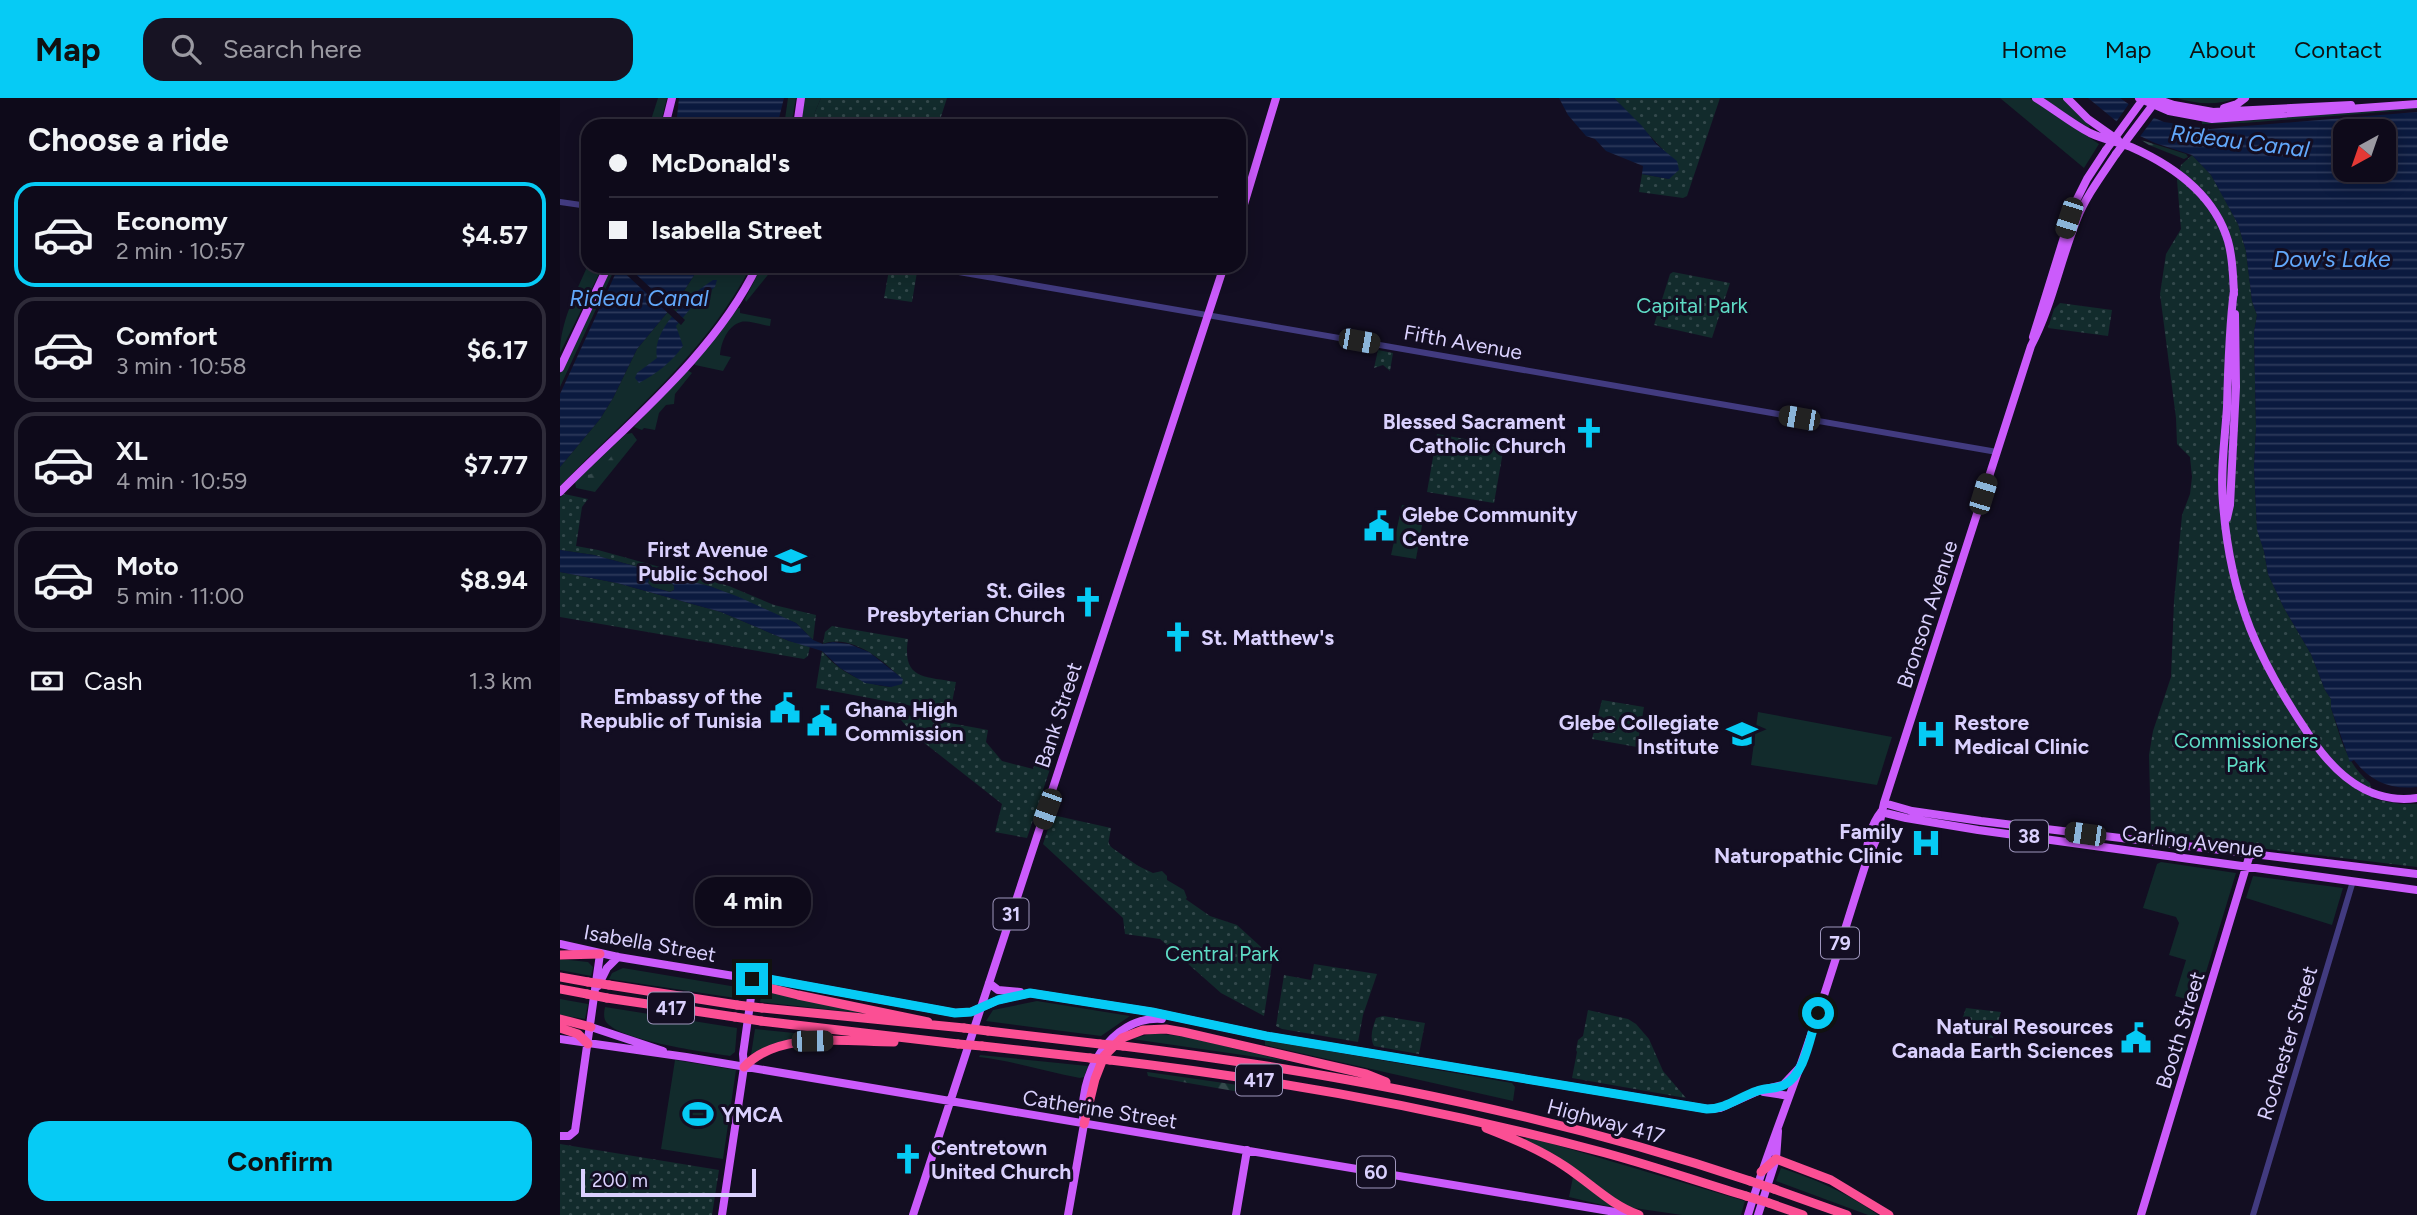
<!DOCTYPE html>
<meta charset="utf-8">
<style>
body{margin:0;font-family:Figtree,sans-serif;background:#171323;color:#f1f3f6;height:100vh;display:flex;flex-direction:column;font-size:26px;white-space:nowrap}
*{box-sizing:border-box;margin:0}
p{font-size:23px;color:#9b9aa2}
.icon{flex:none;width:38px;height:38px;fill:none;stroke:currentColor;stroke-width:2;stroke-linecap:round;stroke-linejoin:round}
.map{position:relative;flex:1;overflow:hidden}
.drawer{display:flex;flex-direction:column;background:#0e0a1a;width:560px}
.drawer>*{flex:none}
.top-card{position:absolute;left:21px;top:21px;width:665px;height:154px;border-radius:21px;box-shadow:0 4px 18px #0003,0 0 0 2px #2e2b39;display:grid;align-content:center;height:154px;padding:0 28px;background:#0e0a1a}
.needle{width:46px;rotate:220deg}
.buttons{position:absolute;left:1773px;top:21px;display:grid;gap:14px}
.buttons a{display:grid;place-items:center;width:63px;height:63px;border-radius:14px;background:#0e0a1a;box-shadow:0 4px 18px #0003,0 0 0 2px #2e2b39;font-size:35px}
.scale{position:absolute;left:21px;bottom:18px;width:175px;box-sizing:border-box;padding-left:7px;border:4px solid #dad1fe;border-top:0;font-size:19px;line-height:24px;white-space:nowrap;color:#dad1fe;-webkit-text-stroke:5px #130e22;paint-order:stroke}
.end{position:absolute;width:32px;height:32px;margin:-16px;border:9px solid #06cbf5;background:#111;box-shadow:0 0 0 4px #111}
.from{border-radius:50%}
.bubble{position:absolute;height:49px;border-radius:21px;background:#0e0a1a;box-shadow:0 4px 18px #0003,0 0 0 2px #2e2b39;font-size:23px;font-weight:700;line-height:49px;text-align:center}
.car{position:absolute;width:21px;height:42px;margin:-21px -10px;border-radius:9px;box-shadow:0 0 5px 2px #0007;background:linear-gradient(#222 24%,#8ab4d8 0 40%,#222 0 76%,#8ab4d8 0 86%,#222 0)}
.top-card b{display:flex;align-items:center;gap:24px;height:66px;font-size:26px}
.top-card b+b{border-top:2px solid #2e2b39}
.top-card i{width:18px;height:18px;background:#f1f3f6}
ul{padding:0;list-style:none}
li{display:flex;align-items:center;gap:21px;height:105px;margin:0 14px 10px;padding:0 14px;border:4px solid #2e2b39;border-radius:21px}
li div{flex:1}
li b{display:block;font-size:26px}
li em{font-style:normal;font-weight:700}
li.active{border-color:#06cbf5}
li>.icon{width:63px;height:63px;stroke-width:1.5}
h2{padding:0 28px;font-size:32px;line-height:84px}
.pay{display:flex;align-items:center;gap:18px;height:77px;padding:0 28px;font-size:26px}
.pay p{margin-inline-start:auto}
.primary-button{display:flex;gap:14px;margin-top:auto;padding:14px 28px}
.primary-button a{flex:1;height:80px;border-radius:21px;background:#06cbf5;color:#111;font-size:28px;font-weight:700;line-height:80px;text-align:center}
header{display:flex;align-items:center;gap:42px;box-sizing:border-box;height:98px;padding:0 35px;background:#06cbf5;color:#111}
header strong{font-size:33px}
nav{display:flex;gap:38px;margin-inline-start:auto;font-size:24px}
.search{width:490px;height:63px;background:#171323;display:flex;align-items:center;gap:18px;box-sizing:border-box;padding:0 24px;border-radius:21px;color:#9b9aa2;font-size:26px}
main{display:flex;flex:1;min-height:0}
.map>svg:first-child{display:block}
.grass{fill:#122b2c}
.forest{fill:url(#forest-firs)}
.park{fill:url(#park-dots)}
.water{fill:url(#water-rules);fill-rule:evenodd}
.pier{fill:#130e22}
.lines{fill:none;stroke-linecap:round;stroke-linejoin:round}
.minor{stroke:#423b80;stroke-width:6}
.major{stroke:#cb5bfb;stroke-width:8}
.highway{stroke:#fb4f94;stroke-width:9}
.major-bridge{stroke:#cb5bfb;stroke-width:8}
.highway-bridge{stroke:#fb4f94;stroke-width:9}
.route{stroke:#06cbf5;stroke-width:9}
.labels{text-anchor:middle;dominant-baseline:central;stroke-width:6;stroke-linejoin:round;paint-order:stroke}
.shield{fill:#130e22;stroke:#9e96bc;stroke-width:2}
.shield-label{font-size:19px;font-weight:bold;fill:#dad1fe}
.park-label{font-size:21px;fill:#5fdcc6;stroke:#130e22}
.street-label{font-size:21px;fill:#dad1fe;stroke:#130e22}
.poi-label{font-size:21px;font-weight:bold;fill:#dad1fe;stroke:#130e22;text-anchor:end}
.water-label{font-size:23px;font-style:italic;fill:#62a8fb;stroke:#130e22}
</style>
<header>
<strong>Map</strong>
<div class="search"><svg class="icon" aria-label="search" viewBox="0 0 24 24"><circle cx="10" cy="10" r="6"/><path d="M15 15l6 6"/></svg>Search here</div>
<nav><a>Home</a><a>Map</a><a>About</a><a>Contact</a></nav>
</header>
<main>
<section class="drawer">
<h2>Choose a ride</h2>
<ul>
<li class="active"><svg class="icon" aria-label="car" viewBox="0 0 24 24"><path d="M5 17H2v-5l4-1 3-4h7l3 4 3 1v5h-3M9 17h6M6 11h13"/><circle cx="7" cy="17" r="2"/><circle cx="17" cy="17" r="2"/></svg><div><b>Economy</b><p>2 min · 10:57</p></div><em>$4.57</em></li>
<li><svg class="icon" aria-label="car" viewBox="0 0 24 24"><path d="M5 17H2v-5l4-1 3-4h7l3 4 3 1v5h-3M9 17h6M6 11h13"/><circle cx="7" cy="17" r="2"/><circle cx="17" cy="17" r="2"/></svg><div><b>Comfort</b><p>3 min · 10:58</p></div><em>$6.17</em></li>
<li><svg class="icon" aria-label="car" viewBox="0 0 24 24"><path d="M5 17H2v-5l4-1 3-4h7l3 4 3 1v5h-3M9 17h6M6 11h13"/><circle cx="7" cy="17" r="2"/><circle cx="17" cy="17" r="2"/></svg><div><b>XL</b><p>4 min · 10:59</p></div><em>$7.77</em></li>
<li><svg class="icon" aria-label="car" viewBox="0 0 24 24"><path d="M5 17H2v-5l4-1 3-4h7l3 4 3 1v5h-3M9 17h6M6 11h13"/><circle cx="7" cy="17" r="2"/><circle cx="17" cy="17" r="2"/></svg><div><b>Moto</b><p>5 min · 11:00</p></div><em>$8.94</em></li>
</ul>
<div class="pay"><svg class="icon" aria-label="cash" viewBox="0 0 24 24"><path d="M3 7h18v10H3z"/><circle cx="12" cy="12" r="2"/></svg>Cash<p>1.3 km</p></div>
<div class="primary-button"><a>Confirm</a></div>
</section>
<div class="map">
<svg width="1857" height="1117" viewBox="0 0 1857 1117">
<defs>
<pattern id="forest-firs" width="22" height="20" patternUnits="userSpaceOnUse" patternTransform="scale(1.75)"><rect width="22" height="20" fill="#122b2c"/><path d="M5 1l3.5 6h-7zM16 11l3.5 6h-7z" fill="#34494c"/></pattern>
<pattern id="park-dots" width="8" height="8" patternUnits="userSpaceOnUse" patternTransform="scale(1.75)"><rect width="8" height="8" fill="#122b2c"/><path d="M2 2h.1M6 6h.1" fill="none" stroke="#34494c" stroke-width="1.8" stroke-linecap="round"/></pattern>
<pattern id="water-rules" width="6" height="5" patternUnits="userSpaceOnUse" patternTransform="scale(1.75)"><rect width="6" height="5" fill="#0b1a3f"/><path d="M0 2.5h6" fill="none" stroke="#2e3a5c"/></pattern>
</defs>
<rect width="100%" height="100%" fill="#130e22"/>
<path class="grass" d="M98,0H107L100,28H89Z
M228,0H236L231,28H224Z
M244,0H261L255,14L254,28H240Z
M1440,0H1470L1539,46L1524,70Z
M1481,0H1502L1530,28L1529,30Z
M1617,0H1676C1658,8 1635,6 1617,0Z
M1857,8V11L1848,12L1684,25L1642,26V22L1665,24L1698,22Z
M28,167L43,168L0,255C0,225 16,194 28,167Z
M52,168H56L0,289V276Z
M140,168H191C146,256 67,318 0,388V369L40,321L53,300L77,251L120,199Z
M202,168H215L186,204L185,201Z
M178,210H180V215L211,221L210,228C202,227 188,222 181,224C167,228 161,245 160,257L171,259L163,273L135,267L134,265Z
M127,272L132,275L115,296L114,306L106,307L99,315L95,332L84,330L82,332L74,329Z
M72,335L77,342L35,394L16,390L15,384L66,336Z
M842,407L865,411L856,461L831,457Z
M1198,614L1332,639L1317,687L1191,667Z
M1601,764L1676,775L1637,904L1615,898L1626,862L1609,857L1619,825L1616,819L1583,810L1597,766Z
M1693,778L1783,790L1772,827L1686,800Z
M0,861L28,864L33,869L31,878L0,872Z
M63,870L177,889L183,893L182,901L49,881L52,875Z
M202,892L320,917L200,904Z
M0,901L28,906L25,921L0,917Z
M477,903L570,918L541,938L426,923L433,912Z
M45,909L177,930L175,954L170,958C145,954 63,943 47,925C43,921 44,914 45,909Z
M195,931L284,940C249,941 223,938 191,957Z
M593,935L627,939L731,964L572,941Z
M705,942L952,985L955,989L953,1003L705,947Z
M420,957L528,968L524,979L520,980C486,974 454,963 419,959Z
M115,962L176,972L163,1061L101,1051Z
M966,1038L1185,1103L1181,1117H1122L1060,1108L965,1044Z
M1221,1070C1257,1082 1286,1094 1318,1117H1308L1216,1083Z
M1013,1079L1055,1110L1009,1099Z"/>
<path class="forest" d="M1581,42L1626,56L1628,59L1624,61L1589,47Z
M62,346L67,348L65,353L37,385L27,389L28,377L39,373Z
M95,480L111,484L114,488V492L110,494L92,489L88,485L89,481Z
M488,733L547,742C554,759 577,767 593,775L602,773L607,778V782L624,792L627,800L624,802Z
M587,974L692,989L691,996L588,978Z"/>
<path class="park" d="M261,0H387L378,28H254L255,14Z
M1054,0H1160L1127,98L1123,100L1079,94L1082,76L1109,81L1112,61Z
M1632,57L1651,77L1665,102L1678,126L1686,153L1692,203L1697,217L1694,234L1696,330L1694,369L1697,431L1704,453L1708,476L1724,510L1751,556L1765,592L1771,601V610C1781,640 1785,664 1810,685L1813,701L1840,706H1857V769L1591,737L1589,657L1593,633L1611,579L1614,503L1622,417L1630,396L1632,379L1630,359L1617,346L1616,320L1600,196L1606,156L1621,131L1617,82L1621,67Z
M331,170L357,174L352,204L324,200L329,172Z
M1113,174L1170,185L1152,240L1094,227L1110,176Z
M1500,205L1552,212L1548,238L1488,230L1494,211Z
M818,252L833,255L830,273L823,267L814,270Z
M877,336L944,348L934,405L867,394Z
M4,396L28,401L22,409L16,448L38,452L169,488L214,507L256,517L253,542L236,525L152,489L34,457L0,452V400Z
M0,474L57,485L161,514L229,543L250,548L248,558L244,561L0,519Z
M272,528L348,541C342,581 363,578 396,584L390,615L256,590L262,553C278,573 304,587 331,589L342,581C324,563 291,535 263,546L265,534Z
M1042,602L1084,609L1077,649L1032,641Z
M335,615L428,632L426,644L442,663L473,671L476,663L491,668L467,740L435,734L442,706L353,636Z
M497,718L551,730L548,747L650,818L677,827L713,860L704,918L661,895L600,841L565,836L563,820L483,746L492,719Z
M754,866L817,876L803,917L798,944L722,931L716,928L724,877L751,882Z
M1406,910L1441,914L1433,940L1398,934Z
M1028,912L1068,921L1076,926L1089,941L1103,973L1126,1000L1012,980L1017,954L1016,952L1018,942L1023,938Z
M823,918L865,925L859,956L814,948C809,939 813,929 816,920Z
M0,1046L159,1072L152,1117H0Z"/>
<path class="water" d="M119,0H224L217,28H116Z
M999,0H1054L1082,28L1096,46L1117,63L1119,72L1109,81L1082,76L1083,68L1046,53L1035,41L1026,38L1008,17Z
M1528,0H1560L1580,14L1604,24L1650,31L1857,14V689C1830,692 1810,683 1794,662L1790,664L1771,610V601L1765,592L1751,556L1724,510L1708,476L1704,453L1697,432L1694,369L1696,330L1694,234L1697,217L1692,203L1686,153L1678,126L1651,77L1632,57L1595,45L1567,32ZM1785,33H1824V72H1785Z
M59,168H140L120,199L77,251L53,300L40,321L0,369V296Z
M153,182H157L155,189L130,211L116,228L123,248C112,264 96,276 79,285L75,280L77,275L97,260C91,231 131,196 153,182Z
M0,452L34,457L152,489L179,499L236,525L253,542L263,546L273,544L289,546L309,554L343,581L342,586L331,589L305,585L280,570L262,553L229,543L161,514L57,485L0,474ZM94,480L111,484L114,488V492L110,494L92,489L88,485L89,481Z"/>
<path class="pier" d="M1571,3L1596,17L1578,41L1554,27Z
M57,168H67L125,222L121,227Z"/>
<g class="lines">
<path class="minor" d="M0,104L28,108
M364,168L1437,354
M1693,1117L1793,783"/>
<path class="major" d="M1476,0C1494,11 1511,25 1530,35C1543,41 1557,44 1571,49C1614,68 1654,96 1668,143C1673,160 1673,178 1674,196
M1507,0L1528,21L1558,42
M1579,0L1609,13L1652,21L1857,6
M1593,0L1614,7L1653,14L1791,7
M1664,10L1677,6L1685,0
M105,28L112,0
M237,28L241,0
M679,123L716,0
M1674,192C1669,231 1668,270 1667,309C1665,340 1660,374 1663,405C1666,446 1675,491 1690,530C1705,568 1726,603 1749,637C1774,675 1808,707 1857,700
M1473,239L1514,107L1527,81L1546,52
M0,270L48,168
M0,394C67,326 155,256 197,168
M1667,420L1670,407L1676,289L1675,216
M1324,705L1352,713L1421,723L1857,776
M1321,714L1346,720L1418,732L1857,792
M1306,763C1306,747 1311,726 1321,714
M0,846L58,859L192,881L203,880L395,915L411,914L438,902L470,895L592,914L706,938L1147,1011L1160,1010L1198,993L1223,987L1240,969
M429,885L438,892L460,894
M38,888L47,870L58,859
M31,929L103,953
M0,941L126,959L1073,1117
M1204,994L1229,998
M0,1038H9L15,1033L40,856
M162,1117L184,969L183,956L192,892L183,879
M353,1117L664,168
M508,1117L524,1026C516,979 550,917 602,921
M676,1117L687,1052
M1188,1117C1204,1063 1225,1012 1243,960C1266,895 1285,830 1306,765L1316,742L1324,705L1471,248C1492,208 1500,163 1517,121C1526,98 1542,77 1556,56
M1198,1117L1216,1061L1218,1033
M1581,1117L1690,756"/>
<path class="highway" d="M0,857L40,856
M0,879L28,884
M192,881L202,888L238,897L368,924
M49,887L177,907
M0,891L27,896
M47,900L175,919
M202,910L404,930
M0,921L31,929
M201,923L398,946
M0,930L18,936L28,946
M428,933L540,946
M422,948L530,960
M563,948C776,974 987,1015 1190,1083
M550,962C713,981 875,1010 1034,1052C1085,1065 1136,1083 1186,1098
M184,969C219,932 286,944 334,944
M524,1026L535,981L544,958L562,940L583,932L606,931L623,934L806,976L826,984
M926,1030C954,1041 981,1052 1006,1069C1030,1085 1051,1107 1079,1117
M1201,1074L1216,1061L1271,1082L1329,1117
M1214,1091L1287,1117
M1209,1105L1243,1117"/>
<path class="major-bridge" d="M1546,52L1584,0
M1556,56L1598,0"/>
<path class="highway-bridge" d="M28,884L49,887
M27,896L47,900
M177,907L202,910
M175,919L201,923
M404,930L428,933
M398,946L422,948
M540,946L563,948
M530,960L550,962
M1190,1083L1214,1091
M1186,1098L1209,1105"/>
</g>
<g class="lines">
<path class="route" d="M192,881L203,880L395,915L411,914L438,902L470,895L592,914L706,938L1147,1011C1166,1011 1179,999 1197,993C1205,990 1216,991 1224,987C1246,976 1250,936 1258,915"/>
</g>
<defs>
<g id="church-bare" transform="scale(2.415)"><path d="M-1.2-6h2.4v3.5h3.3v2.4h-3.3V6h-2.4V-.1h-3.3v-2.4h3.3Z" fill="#06cbf5" stroke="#130e22" stroke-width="2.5" paint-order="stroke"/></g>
<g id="civic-bare" transform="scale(2.415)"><path d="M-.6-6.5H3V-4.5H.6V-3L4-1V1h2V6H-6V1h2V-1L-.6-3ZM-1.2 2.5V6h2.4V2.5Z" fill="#06cbf5" stroke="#130e22" stroke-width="2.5" paint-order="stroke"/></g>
<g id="school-bare" transform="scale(2.415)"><path d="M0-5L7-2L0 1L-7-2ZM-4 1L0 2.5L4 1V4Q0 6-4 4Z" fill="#06cbf5" stroke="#130e22" stroke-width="2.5" paint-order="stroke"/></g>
<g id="hospital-bare" transform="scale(2.415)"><path d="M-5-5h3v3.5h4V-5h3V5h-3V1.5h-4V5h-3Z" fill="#06cbf5" stroke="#130e22" stroke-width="2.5" paint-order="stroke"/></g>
<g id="stadium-bare" transform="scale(2.415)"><path d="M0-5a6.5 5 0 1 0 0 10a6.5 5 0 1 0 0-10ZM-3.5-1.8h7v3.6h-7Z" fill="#06cbf5" stroke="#130e22" stroke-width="2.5" paint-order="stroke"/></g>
</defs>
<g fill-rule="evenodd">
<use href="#church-bare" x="1029" y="335"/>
<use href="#civic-bare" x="819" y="428"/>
<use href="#school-bare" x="231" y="463"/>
<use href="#church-bare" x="528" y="504"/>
<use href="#church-bare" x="618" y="539"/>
<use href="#civic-bare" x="225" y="610"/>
<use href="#civic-bare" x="262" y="623"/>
<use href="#school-bare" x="1182" y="636"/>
<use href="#hospital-bare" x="1371" y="636"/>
<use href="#hospital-bare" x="1366" y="745"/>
<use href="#civic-bare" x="1576" y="940"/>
<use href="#stadium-bare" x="138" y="1016"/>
<use href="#church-bare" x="348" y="1061"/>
</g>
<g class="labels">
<g class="shield">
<rect x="1450" y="722.5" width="38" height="31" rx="5"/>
<rect x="433.5" y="800.5" width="35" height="31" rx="5"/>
<rect x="1261" y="829.5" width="38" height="31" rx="5"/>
<rect x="88" y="894.5" width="46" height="31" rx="5"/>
<rect x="676" y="966.5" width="46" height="31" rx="5"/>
<rect x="797" y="1058.5" width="38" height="31" rx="5"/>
</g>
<g class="shield-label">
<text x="1469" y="738">38</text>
<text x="451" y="816">31</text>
<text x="1280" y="845">79</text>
<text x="111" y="910">417</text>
<text x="699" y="982">417</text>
<text x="816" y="1074">60</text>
</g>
<g class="park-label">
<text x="1132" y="207">Capital Park</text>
<text x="1686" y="642">Commissioners<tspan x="1686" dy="24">Park</tspan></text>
<text x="662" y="855">Central Park</text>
</g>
<g class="street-label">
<text transform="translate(903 244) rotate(10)">Fifth Avenue</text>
<text transform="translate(1367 516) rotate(-72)">Bronson Avenue</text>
<text transform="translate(498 617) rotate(-72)">Bank Street</text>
<text transform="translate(1633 743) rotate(7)">Carling Avenue</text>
<text transform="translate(90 845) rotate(10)">Isabella Street</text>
<text transform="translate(1620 932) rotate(-73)">Booth Street</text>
<text transform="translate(1727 945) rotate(-73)">Rochester Street</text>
<text transform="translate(540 1011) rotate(9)">Catherine Street</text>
<text transform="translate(1046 1023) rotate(15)">Highway 417</text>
</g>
<g class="poi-label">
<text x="1006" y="323">Blessed Sacrament<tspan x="1006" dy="24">Catholic Church</tspan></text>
<text x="842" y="416" text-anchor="start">Glebe Community<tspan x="842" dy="24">Centre</tspan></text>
<text x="208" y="451">First Avenue<tspan x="208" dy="24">Public School</tspan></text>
<text x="505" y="492">St. Giles<tspan x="505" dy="24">Presbyterian Church</tspan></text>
<text x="641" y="539" text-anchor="start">St. Matthew's</text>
<text x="202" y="598">Embassy of the<tspan x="202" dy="24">Republic of Tunisia</tspan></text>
<text x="285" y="611" text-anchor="start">Ghana High<tspan x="285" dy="24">Commission</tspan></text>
<text x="1159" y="624">Glebe Collegiate<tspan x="1159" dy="24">Institute</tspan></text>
<text x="1394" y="624" text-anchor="start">Restore<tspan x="1394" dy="24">Medical Clinic</tspan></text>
<text x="1343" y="733">Family<tspan x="1343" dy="24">Naturopathic Clinic</tspan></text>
<text x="1553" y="928">Natural Resources<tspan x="1553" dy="24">Canada Earth Sciences</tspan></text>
<text x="161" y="1016" text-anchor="start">YMCA</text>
<text x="371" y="1049" text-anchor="start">Centretown<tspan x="371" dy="24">United Church</tspan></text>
</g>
<g class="water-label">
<text transform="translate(1680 43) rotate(7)">Rideau Canal</text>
<text x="1772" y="161">Dow's Lake</text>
<text x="79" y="200">Rideau Canal</text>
</g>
</g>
</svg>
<div class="buttons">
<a><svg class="needle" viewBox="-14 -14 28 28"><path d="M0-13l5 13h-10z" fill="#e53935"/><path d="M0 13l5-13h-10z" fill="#9b9aa2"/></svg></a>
</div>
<div class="scale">200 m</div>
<i class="end from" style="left:1258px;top:915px"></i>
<i class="end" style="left:192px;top:881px"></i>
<div class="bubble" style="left:135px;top:779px;width:116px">4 min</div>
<i class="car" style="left:1509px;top:120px;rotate:198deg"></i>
<i class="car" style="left:799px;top:243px;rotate:100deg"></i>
<i class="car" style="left:1239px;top:320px;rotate:280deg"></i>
<i class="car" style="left:1423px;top:396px;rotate:17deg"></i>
<i class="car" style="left:487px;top:711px;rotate:200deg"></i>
<i class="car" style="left:1525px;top:736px;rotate:278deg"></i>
<i class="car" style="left:252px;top:943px;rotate:89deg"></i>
<div class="top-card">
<b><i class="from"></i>McDonald's</b>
<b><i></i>Isabella Street</b>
</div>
</div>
</main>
